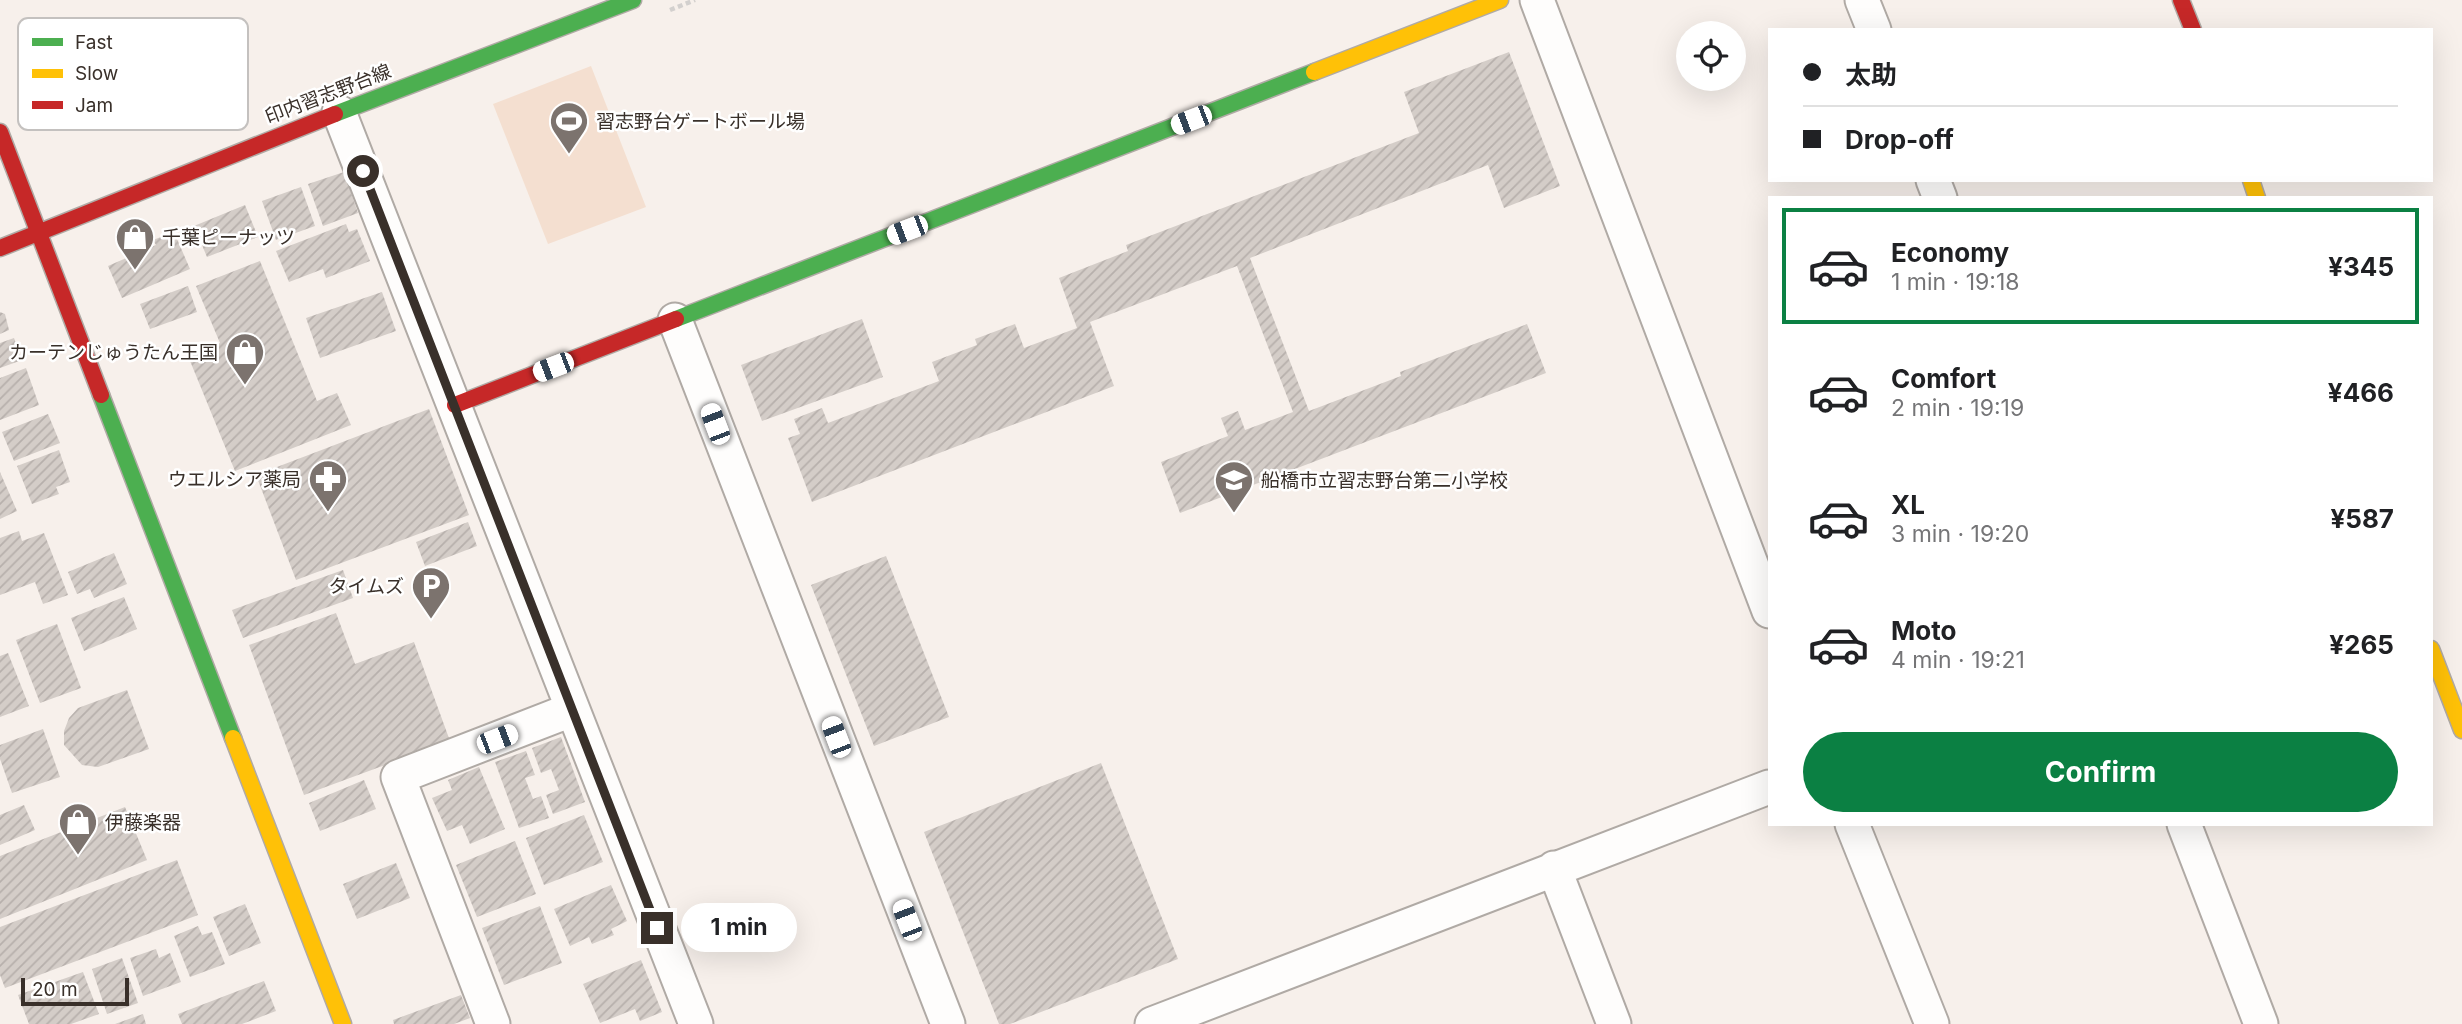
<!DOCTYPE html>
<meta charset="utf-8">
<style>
body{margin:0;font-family:Inter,"Noto Sans JP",sans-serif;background:#f6f6f6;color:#202124;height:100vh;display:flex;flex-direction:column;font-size:26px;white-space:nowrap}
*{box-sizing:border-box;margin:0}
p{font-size:23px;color:#757577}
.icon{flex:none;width:38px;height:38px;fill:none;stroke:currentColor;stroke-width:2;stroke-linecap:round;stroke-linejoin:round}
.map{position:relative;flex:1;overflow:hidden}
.sheet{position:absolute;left:1768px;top:196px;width:665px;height:630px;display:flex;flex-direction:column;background:#fff;border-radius:0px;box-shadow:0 7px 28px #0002}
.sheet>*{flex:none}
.guide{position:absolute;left:1768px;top:28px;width:665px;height:154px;border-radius:0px;box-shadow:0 7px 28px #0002;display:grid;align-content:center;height:154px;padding:0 35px;background:#fff}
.controls{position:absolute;left:1676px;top:21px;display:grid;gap:14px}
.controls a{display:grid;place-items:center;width:70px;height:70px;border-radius:50%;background:#fff;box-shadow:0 7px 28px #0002;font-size:35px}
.scale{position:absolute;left:21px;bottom:18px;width:108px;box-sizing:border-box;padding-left:7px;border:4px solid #39302a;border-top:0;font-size:19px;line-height:24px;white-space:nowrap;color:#39302a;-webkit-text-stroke:5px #fff;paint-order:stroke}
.end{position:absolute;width:32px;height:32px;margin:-16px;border:9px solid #39302a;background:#fff;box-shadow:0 0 0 4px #fff}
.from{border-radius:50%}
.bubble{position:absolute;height:49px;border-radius:24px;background:#fff;box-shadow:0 7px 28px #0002;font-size:23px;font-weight:700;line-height:49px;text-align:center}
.car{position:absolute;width:21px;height:42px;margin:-21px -10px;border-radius:9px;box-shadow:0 0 5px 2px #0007;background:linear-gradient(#fff 24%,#345 0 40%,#fff 0 76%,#345 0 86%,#fff 0)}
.guide b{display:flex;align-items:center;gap:24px;height:66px;font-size:26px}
.guide b+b{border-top:2px solid #e0e0e0}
.guide i{width:18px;height:18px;background:#202124}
ul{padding:12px 0 0;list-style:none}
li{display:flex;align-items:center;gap:21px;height:116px;margin:0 14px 10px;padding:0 21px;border:4px solid transparent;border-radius:0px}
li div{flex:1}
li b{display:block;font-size:26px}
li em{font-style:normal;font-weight:700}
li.current{border-color:#0b8043}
li>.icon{width:63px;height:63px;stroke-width:1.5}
.action{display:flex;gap:14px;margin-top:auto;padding:14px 35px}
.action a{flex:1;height:80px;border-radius:42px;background:#0b8043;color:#fff;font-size:28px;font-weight:700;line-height:80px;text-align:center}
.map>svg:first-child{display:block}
.pitch{fill:#f4dfd0}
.building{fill:url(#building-hatch)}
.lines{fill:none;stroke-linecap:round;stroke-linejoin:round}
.street-casing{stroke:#b0aaa5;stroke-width:37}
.fast-casing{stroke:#b0aaa5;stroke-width:19}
.slow-casing{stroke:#b0aaa5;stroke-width:19}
.jam-casing{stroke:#b0aaa5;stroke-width:19}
.path{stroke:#d3d0ce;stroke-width:4.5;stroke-dasharray:5 3.5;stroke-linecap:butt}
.street{stroke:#fefdfc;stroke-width:33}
.fast{stroke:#4caf50;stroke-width:16}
.slow{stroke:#ffc107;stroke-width:16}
.jam{stroke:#c62828;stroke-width:16}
.route{stroke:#39302a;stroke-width:9}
.labels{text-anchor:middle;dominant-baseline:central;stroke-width:5;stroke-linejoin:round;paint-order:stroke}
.street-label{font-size:19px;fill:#39302a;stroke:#fff}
.poi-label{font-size:19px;fill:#39302a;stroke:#fff;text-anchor:start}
.key{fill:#fff;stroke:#c4c1bf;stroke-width:2}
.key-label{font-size:19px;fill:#39302a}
</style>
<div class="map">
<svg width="2462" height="1024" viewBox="0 0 2462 1024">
<defs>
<pattern id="building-hatch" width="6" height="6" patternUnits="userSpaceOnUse" patternTransform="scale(1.75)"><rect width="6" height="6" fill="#d4cdc8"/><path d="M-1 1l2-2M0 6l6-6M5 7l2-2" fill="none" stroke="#b7b0ac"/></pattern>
</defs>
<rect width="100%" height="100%" fill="#f7f0eb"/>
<path class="pitch" d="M591,66L646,207L548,244L493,104Z"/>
<path class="building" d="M1509,52L1560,186L1504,208L1488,165L1250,258L1309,411L1401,376L1400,372L1527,324L1546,373L1180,513L1161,462L1228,436L1221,418L1238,411L1245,430L1293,412L1237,266L1090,322L1114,386L812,502L788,438L800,434L794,419L822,408L828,423L939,381L932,362L977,345L975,339L1015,324L1024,348L1077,328L1059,278L1128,251L1126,245L1419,133L1404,92Z
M344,172L358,213L323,226L308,184Z
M301,187L315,226L276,240L262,201Z
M245,205L258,237L207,257L194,226Z
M346,224L349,232L357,229L370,261L326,278L323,269L289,282L276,251Z
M174,232L190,269L122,298L108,266L156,245L153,240Z
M260,261L317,401L337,393L351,425L235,471L188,356L220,343L196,286Z
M188,286L197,312L150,329L140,304Z
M382,292L396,331L320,358L306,318Z
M0,312L5,314L9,330L0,334Z
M862,319L883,377L762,421L741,365Z
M14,338L22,360L0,368V343Z
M26,368L39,405L0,420V378Z
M429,409L469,515L296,580L256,475Z
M48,414L60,443L14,461L2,432Z
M59,450L70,482L56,487L59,494L32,504L17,466Z
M0,472L17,511L0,519Z
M468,522L477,546L425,566L416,542Z
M19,531L22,541L44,533L68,595L43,604L35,582L0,595V538Z
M114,553L127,584L94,598L90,589L77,594L68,572Z
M886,556L949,717L874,746L811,585Z
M343,570L353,598L243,638L232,610Z
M124,597L137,629L84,651L71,618Z
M336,613L355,664L414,642L450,741L304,795L249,645Z
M57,624L81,688L40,703L16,640Z
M8,653L29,706L0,717V656Z
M127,690L149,749L98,767L82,765L64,745V731L69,718L78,708Z
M43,729L60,777L12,793L0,759V745Z
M561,737L585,802L553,814L546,795L559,790L551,769L541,773L532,748Z
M526,751L535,775L525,778L533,799L541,796L549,818L519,828L495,762Z
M1101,763L1178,959L1010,1024H999L924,832Z
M479,767L505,829L470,844L462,825L447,831L432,798L452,790L448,780Z
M364,780L376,809L320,831L309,803Z
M24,805L35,830L0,845V815Z
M125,807L147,860L0,919V856Z
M584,815L603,862L544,885L526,838Z
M515,841L536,894L477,917L456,865Z
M177,860L198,915L5,988L0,975V927Z
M396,863L410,898L357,919L343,884Z
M611,885L627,921L611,929L614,935L592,944L589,937L570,946L554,909Z
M245,904L261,943L229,956L213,917Z
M540,906L562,963L504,985L482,928Z
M198,926L202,935L212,932L225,964L190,977L174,936Z
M156,949L159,958L170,953L181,982L143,996L130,958Z
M122,958L138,1003L107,1014L92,969Z
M641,960L662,1012L640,1021L635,1009L600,1023L583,984Z
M83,972L99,1014L71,1024H29L18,995Z
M264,981L276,1011L242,1024H182L178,1014Z
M461,995L470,1018L454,1024H394L393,1020Z
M143,1014L146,1024H115Z"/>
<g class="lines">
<g class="street-casing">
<path id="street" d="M1537,0L1769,611
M1862,0L1874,30
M339,112L696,1024
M1933,180L1940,198
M675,320L948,1024
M1852,824L1932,1024
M2184,824L2261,1024
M1554,868L1614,1024
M493,1024L398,777L571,710
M1152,1024L1769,787"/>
</g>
<g class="fast-casing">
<path id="fast" d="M335,114L633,0
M676,319L1314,72
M101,395L233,738"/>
</g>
<g class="slow-casing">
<path id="slow" d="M1314,72L1500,0
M2251,180L2257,198
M2431,649L2462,730
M233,738L343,1024"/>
</g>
<g class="jam-casing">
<path id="jam" d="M2181,0L2193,30
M0,132L101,395
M0,248L335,114
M455,405L676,319"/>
</g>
<path class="path" d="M670,10L695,0"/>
<use href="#street" class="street"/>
<use href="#fast" class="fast"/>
<use href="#slow" class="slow"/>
<use href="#jam" class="jam"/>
</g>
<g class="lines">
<path class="route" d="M363,171L657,928"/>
</g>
<defs>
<g id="stadium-pin" transform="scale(2.0125)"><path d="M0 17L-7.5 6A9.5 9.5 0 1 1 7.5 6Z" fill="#7c736e" stroke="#fff"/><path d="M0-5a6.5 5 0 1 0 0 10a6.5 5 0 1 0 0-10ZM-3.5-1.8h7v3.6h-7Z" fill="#fff"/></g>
<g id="shop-pin" transform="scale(2.0125)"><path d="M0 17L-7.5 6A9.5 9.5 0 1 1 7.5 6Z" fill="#7c736e" stroke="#fff"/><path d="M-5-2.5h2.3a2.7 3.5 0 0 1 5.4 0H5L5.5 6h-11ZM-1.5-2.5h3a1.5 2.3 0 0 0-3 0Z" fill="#fff"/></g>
<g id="pharmacy-pin" transform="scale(2.0125)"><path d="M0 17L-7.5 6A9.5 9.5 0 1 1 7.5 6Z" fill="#7c736e" stroke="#fff"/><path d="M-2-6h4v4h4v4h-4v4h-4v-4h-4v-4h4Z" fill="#fff"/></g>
<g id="school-pin" transform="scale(2.0125)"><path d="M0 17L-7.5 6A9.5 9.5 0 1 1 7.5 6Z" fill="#7c736e" stroke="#fff"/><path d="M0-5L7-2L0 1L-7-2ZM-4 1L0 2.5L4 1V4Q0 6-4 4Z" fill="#fff"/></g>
<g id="parking-pin" transform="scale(2.0125)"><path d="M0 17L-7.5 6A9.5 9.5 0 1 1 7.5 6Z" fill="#7c736e" stroke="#fff"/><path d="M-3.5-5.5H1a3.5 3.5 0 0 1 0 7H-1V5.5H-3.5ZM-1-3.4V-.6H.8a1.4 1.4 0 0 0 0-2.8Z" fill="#fff"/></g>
</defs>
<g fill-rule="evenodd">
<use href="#stadium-pin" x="569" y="121"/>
<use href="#shop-pin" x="135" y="237"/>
<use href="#shop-pin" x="245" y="352"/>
<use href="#pharmacy-pin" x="328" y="479"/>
<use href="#school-pin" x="1234" y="480"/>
<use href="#parking-pin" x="431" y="586"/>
<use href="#shop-pin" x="78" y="822"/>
</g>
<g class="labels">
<g class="street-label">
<text transform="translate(328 94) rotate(-21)">印内習志野台線</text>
</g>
<g class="poi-label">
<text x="596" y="121">習志野台ゲートボール場</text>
<text x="162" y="237">千葉ピーナッツ</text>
<text x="218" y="352" text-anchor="end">カーテンじゅうたん王国</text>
<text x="301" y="479" text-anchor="end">ウエルシア薬局</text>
<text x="1261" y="480">船橋市立習志野台第二小学校</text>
<text x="404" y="586" text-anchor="end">タイムズ</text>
<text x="105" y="822">伊藤楽器</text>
</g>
</g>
<rect x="18" y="18" width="230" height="112" rx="10" class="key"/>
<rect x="32" y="38" width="31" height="8" fill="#4caf50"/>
<rect x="32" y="69" width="31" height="9" fill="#ffc107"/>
<rect x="32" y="101" width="31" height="8" fill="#c62828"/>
<g class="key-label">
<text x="75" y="49">Fast</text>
<text x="75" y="80">Slow</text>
<text x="75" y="112">Jam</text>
</g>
</svg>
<div class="controls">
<a><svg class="icon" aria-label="locate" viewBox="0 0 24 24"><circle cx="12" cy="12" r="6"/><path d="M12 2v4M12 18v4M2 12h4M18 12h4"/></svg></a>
</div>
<div class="scale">20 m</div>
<i class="end from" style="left:363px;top:171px"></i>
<i class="end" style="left:657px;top:928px"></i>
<div class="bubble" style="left:681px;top:903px;width:116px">1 min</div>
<i class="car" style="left:1191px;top:120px;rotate:249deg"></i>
<i class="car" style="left:907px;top:230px;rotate:249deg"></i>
<i class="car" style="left:553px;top:367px;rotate:249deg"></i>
<i class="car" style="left:715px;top:424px;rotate:339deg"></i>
<i class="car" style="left:836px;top:737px;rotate:339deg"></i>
<i class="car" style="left:497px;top:739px;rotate:69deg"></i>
<i class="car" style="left:907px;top:920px;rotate:339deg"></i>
<div class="guide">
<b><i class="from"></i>太助</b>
<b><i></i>Drop-off</b>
</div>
<section class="sheet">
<ul>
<li class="current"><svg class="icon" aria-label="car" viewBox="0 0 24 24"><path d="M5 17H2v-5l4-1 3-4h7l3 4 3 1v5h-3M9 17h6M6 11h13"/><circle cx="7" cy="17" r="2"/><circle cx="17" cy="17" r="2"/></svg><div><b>Economy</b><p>1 min · 19:18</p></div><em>¥345</em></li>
<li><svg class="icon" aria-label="car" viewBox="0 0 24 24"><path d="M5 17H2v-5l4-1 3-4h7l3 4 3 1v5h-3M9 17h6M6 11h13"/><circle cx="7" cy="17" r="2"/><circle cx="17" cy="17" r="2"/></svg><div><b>Comfort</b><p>2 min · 19:19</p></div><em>¥466</em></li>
<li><svg class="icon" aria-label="car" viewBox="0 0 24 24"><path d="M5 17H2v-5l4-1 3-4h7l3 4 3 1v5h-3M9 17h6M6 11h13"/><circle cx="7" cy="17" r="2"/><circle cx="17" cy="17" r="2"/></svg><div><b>XL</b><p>3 min · 19:20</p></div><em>¥587</em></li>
<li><svg class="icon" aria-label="car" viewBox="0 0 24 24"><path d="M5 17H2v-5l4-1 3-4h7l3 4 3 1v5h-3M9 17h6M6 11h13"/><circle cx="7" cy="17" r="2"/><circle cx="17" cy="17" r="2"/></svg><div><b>Moto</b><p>4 min · 19:21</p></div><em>¥265</em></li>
</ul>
<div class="action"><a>Confirm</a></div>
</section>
</div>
